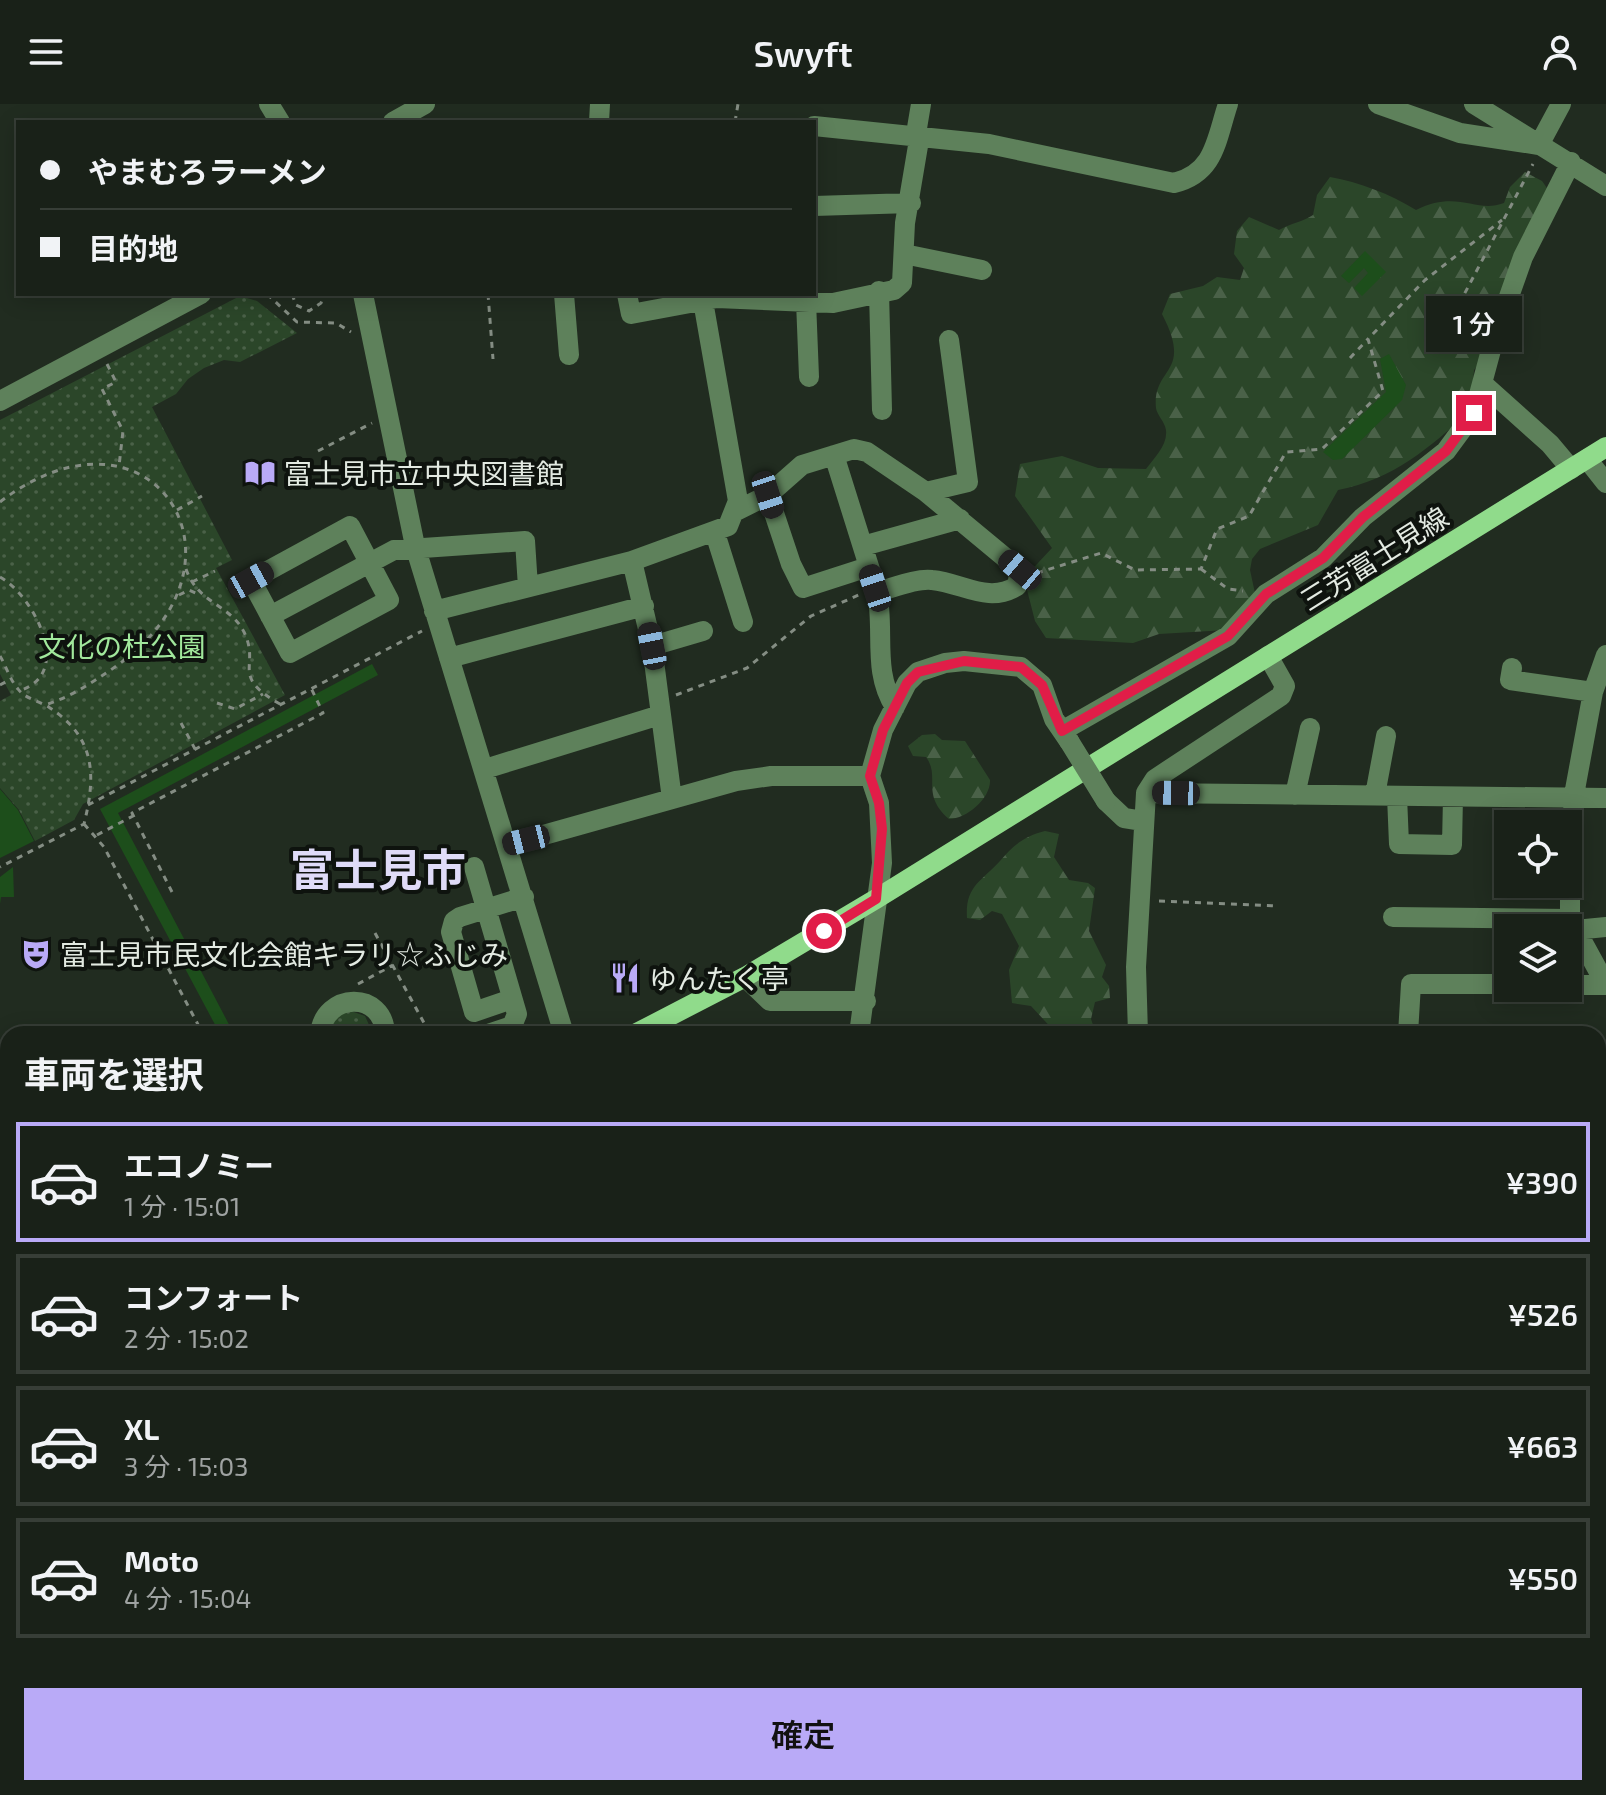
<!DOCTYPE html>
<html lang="ja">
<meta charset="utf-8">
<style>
body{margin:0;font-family:"Exo 2","Noto Sans JP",sans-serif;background:#262e25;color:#f1f3f6;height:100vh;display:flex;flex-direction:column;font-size:30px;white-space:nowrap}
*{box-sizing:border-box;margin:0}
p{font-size:26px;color:#9fa3a2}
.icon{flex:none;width:44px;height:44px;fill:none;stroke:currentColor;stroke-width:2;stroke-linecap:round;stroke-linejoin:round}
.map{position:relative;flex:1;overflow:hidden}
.drawer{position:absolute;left:0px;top:922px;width:1606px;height:770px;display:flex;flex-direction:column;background:#192118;border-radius:24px 24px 0 0;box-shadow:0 4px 20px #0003,0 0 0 2px #373e37}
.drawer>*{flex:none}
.hud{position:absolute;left:16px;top:16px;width:800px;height:176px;border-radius:0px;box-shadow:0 4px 20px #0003,0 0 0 2px #373e37;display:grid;align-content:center;height:176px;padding:0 24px;background:#192118}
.fabs{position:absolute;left:1494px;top:706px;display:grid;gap:16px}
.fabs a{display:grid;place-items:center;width:88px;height:88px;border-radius:0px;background:#192118;box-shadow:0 4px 20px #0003,0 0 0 2px #373e37;font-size:40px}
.end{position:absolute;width:36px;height:36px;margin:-18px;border:10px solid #e11d48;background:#fff;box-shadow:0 0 0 4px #fff}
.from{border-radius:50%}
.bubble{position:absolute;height:56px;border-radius:0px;background:#192118;box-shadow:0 4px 20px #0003,0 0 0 2px #373e37;font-size:26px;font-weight:600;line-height:56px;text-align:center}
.car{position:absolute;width:24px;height:48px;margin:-24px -12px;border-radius:10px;box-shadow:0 0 6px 2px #0007;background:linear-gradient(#222 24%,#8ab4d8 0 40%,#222 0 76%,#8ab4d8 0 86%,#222 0)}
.hud b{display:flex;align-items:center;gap:28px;height:76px;font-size:30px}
.hud b+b{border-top:2px solid #373e37}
.hud i{width:20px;height:20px;background:#f1f3f6}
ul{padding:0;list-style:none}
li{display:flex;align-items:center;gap:24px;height:120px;margin:0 16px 12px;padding:0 8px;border:4px solid #373e37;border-radius:0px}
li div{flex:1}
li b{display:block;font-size:30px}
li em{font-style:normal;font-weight:600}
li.current{border-color:#b9aaf7}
li>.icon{width:72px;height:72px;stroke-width:1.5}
h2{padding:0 24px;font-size:36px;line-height:96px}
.primary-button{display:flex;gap:16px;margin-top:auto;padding:16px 24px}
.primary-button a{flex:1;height:92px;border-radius:0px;background:#b9aaf7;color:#111;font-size:32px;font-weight:600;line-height:92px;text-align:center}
header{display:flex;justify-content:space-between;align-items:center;height:104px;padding:0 24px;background:#192118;font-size:36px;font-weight:600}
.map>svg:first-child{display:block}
.grass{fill:#2b4629}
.forest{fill:url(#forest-firs)}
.park{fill:url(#park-dots)}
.water{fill:#1d4e1b}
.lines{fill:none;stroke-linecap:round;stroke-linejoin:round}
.stream{stroke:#1d4e1b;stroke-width:5}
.path{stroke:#848d83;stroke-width:3;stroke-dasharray:6 6;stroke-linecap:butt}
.minor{stroke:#5e815b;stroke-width:20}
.major{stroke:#90db8b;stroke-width:20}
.minor-bridge{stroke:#5e815b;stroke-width:20}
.route{stroke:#e11d48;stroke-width:10}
.labels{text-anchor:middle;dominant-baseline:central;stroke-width:8;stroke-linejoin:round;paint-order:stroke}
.poi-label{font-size:28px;fill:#e3eae2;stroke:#0e130e;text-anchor:start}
.street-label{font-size:28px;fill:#e3eae2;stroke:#0e130e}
.park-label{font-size:28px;fill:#a1e89c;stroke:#0e130e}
.town-label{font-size:44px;font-weight:bold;fill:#dfdbf8;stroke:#0e130e}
</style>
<header><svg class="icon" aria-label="menu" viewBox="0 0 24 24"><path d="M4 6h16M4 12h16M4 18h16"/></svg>Swyft<svg class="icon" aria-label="person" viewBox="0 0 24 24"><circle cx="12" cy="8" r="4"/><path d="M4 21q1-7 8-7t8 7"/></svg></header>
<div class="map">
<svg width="1606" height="1691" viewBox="0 0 1606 1691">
<defs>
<pattern id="forest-firs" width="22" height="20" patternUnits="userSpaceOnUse" patternTransform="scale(2)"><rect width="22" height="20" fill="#2b4629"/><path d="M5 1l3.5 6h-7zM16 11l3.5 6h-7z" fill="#4a6148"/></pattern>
<pattern id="park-dots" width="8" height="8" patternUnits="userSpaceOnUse" patternTransform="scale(2)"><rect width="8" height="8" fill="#2b4629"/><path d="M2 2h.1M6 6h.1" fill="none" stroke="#4a6148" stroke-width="1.8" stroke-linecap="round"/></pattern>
</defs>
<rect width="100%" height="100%" fill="#212c20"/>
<path class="grass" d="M0,1074H8V1162H0Z"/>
<path class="forest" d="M1525,68L1542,77L1549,87L1483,255L1474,266L1470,307C1429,344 1394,375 1338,386L1318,421L1260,445L1252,455L1250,466L1256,494L1226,526L1159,530L1133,539L1046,534L1035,517L1024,474L1052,444L1015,392L1020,360L1062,352L1098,364L1146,365C1154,354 1168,341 1166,326C1165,318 1157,311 1156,304C1152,262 1194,271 1162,210L1170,190L1203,182L1217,173L1240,176L1244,164L1234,150L1237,127L1249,113L1279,126C1291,119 1303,118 1313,111L1317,91L1330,73C1359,78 1390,90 1416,106C1458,85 1476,110 1504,99L1510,83Z
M935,630L942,636L965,637L990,676C991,694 967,715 949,715C920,690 941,673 926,653L913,652L908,642L922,631Z
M1045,727L1059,730L1054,753L1069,776L1088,779L1095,784L1089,827L1106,861L1102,873L1109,882L1110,894L1095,898L1091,915L1096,930H1057L1031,902L1012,899L1009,866L1019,842L1002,810L992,807L980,816L967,814C965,782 981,778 1000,757C1013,742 1024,732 1045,727Z
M1598,1514L1606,1515V1562L1598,1539Z"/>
<path class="park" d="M240,192L257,197L297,229L240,258L224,256L204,264L188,275L176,290L152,303L232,456L216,464L285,591L83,700L74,716L35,737L19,706L0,684V597L11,591L0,570V316Z
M351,907L365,912L373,930H326L336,911Z"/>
<path class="water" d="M1365,147L1386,168L1362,192L1354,184L1368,169L1364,164L1349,179L1341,172Z
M1389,250L1406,281L1402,296L1342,355L1333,356L1323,348L1386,288L1380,255Z
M372,560L378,571L118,709L234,930H220L100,705Z
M0,685L18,706L34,737L0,754Z
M13,763L14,793H1L0,800V773Z"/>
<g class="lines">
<path class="stream" d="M1598,1673L1606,1670
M1568,1691L1575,1684"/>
<path class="path" d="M735,18L738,0
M267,190L297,218L336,219L351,228
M292,190L296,201L309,207L321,199L324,190
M488,190L493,255
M1448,221L1533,60
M1350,254L1368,235
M107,260L116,278L102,285L123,327L119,362
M318,347L372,319
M0,398C150,283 266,457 115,563C93,578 71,593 45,601
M177,406L202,392
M186,465C198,500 230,500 244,528C261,563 229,571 280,600
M1201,465L1228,485L1243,487
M1037,469L1101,449L1135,466L1201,465L1217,425L1249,412L1286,348L1322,345L1383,287L1368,235L1425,176L1502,116
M0,473C33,491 76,571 18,587
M192,478L215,467
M179,491L189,486L198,490
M157,527L170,551
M0,552C6,562 10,576 18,585C25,595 40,597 50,604C96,634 96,672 84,720L0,763
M0,581L11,575
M676,591L747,564L811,512L861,490
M217,599L235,605L263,590
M181,619L195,645
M88,701L422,527
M84,720L104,743L203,930
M97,731L133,712
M172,788L132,709L323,609L311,584
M1159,797L1278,802
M375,829L430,930
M358,880L393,861
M0,965H8
M0,1021H8
M0,1183H8
M883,1691L885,1684"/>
<path class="minor" d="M269,0L280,18
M1378,0L1460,29L1539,41
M1474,0L1606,82
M393,18L425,0
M599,18L600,0
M814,22L989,40L1174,79C1215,69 1216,36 1228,0
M916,30L921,0
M1539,41L1561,0
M814,102L911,99
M904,150L982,166
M879,187L882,306
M363,190L415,442L564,930
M564,190L569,251
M627,190L631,210L717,194L833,199L894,186L902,179L905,119L920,30
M806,197L809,273
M1483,280L1550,340L1571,365
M0,297L201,190
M834,351L877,488C885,527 872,568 895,603
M1587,355L1606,379
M926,388L968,378L949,236
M768,391L791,460L803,484L868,463
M736,407L768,391L802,361L854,345L867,348L926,388L1020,466L1017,482C988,500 963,479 932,476C916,474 893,484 877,488
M350,422L389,496L290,549L251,476Z
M715,429L743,518
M863,442L960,415
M632,457L652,542L672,695
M434,507L632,457L728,422L738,397L703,197
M270,512L394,446L525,437L528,483
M652,542L703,527
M1606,551L1593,588L1574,691L1570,764V815L1606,881
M449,554L644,502
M1512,564L1510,576L1593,588
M1062,627L1228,532L1266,490L1323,454L1363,413L1446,347L1474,309L1494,235L1523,153L1571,58
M485,665L660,611
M1146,689L1606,694
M1295,691L1310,624
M1375,691L1386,632
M1397,692L1399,740L1452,741L1453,693
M1106,697L1124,714L1143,717
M508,741L736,677L771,672H870
M474,763L517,910L512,922L488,930
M1393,813L1570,815
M1575,826L1606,823
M745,873L770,897H866
M1568,881H1606
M512,895L474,908L451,828L454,817L460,813L524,793
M320,930C324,888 384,886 385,930
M859,930L882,759L879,699L870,672L883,626L907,579L918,568L945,559L964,557L1021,563L1042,581L1054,615L1069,637
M1138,930L1136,863L1146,689L1155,675L1281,592L1285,582L1268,552
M1408,930L1411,880H1508
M1598,958L1606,953
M1598,1017H1606
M1598,1051H1606
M1598,1154H1606
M1598,1569L1606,1570
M1598,1626L1606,1627
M970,1684L991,1691
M1285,1684H1318
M1352,1684L1410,1691
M1470,1684V1691
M679,1691V1684
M1201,1691L1202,1684"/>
<path class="major" d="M635,930L745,873L876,795L1606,343
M0,1044H8"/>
<path class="minor-bridge" d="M1069,637L1106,697"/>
</g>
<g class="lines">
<path class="route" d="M824,827L876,795L882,725L879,699L870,672L883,626L907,579L918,568L964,557L1021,563L1042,581L1062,627L1228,532L1266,490L1323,454L1363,413L1446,347L1474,309"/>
</g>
<defs>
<g id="library-bare" transform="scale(2.4)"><path d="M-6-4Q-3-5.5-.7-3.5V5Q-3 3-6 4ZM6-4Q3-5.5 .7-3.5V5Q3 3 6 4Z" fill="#b9aaf7" stroke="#0e130e" stroke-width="2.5" paint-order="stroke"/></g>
<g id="theatre-bare" transform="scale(2.4)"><path d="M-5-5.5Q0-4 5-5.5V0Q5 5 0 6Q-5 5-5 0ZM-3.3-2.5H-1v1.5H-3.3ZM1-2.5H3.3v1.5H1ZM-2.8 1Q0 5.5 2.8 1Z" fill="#b9aaf7" stroke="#0e130e" stroke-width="2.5" paint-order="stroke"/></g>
<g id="restaurant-bare" transform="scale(2.4)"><path d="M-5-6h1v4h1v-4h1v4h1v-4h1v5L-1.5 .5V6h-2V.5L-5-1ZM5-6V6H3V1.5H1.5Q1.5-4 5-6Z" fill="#b9aaf7" stroke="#0e130e" stroke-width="2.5" paint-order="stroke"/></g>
</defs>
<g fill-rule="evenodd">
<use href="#library-bare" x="260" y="369"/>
<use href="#theatre-bare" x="36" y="850"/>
<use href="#restaurant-bare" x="625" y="874"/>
</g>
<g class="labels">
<g class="poi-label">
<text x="284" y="369">富士見市立中央図書館</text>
<text x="60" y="850">富士見市民文化会館キラリ☆ふじみ</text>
<text x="649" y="874">ゆんたく亭</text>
</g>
<g class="street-label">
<text transform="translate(1374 454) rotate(-32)">三芳富士見線</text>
</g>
<g class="park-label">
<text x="122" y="542">文化の杜公園</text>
</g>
<g class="town-label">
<text x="378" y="764">富士見市</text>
</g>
</g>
</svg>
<div class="fabs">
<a><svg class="icon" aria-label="locate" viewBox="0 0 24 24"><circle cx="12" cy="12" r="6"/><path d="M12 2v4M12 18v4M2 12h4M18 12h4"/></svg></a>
<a><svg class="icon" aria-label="layers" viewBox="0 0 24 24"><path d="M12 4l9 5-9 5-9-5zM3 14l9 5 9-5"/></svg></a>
</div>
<i class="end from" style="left:824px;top:827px"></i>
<i class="end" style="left:1474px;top:309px"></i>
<div class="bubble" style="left:1426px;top:192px;width:96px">1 分</div>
<i class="car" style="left:768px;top:391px;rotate:162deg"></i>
<i class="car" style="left:1020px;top:466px;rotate:310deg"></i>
<i class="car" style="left:251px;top:476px;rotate:61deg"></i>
<i class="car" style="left:875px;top:484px;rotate:342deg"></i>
<i class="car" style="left:652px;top:542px;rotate:349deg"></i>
<i class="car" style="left:1176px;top:689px;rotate:271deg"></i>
<i class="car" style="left:526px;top:736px;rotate:256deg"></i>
<div class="hud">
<b><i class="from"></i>やまむろラーメン</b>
<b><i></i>目的地</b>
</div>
<section class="drawer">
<h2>車両を選択</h2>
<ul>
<li class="current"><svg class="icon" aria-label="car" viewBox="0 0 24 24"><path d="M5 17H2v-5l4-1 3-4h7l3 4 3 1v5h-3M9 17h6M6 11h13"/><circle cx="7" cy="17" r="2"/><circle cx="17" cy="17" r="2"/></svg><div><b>エコノミー</b><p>1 分 · 15:01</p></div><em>¥390</em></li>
<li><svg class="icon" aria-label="car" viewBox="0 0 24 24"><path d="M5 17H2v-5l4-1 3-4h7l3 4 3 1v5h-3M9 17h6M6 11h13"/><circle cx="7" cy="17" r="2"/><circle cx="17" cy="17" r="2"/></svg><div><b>コンフォート</b><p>2 分 · 15:02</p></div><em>¥526</em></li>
<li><svg class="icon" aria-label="car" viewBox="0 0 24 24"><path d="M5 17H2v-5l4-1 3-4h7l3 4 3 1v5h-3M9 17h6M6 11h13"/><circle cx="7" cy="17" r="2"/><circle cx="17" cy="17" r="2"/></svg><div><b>XL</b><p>3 分 · 15:03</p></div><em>¥663</em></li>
<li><svg class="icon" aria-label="car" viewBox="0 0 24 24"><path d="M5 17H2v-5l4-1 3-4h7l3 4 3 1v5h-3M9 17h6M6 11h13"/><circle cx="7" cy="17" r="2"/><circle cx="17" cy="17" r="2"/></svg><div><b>Moto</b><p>4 分 · 15:04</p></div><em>¥550</em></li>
</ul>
<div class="primary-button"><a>確定</a></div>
</section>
</div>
